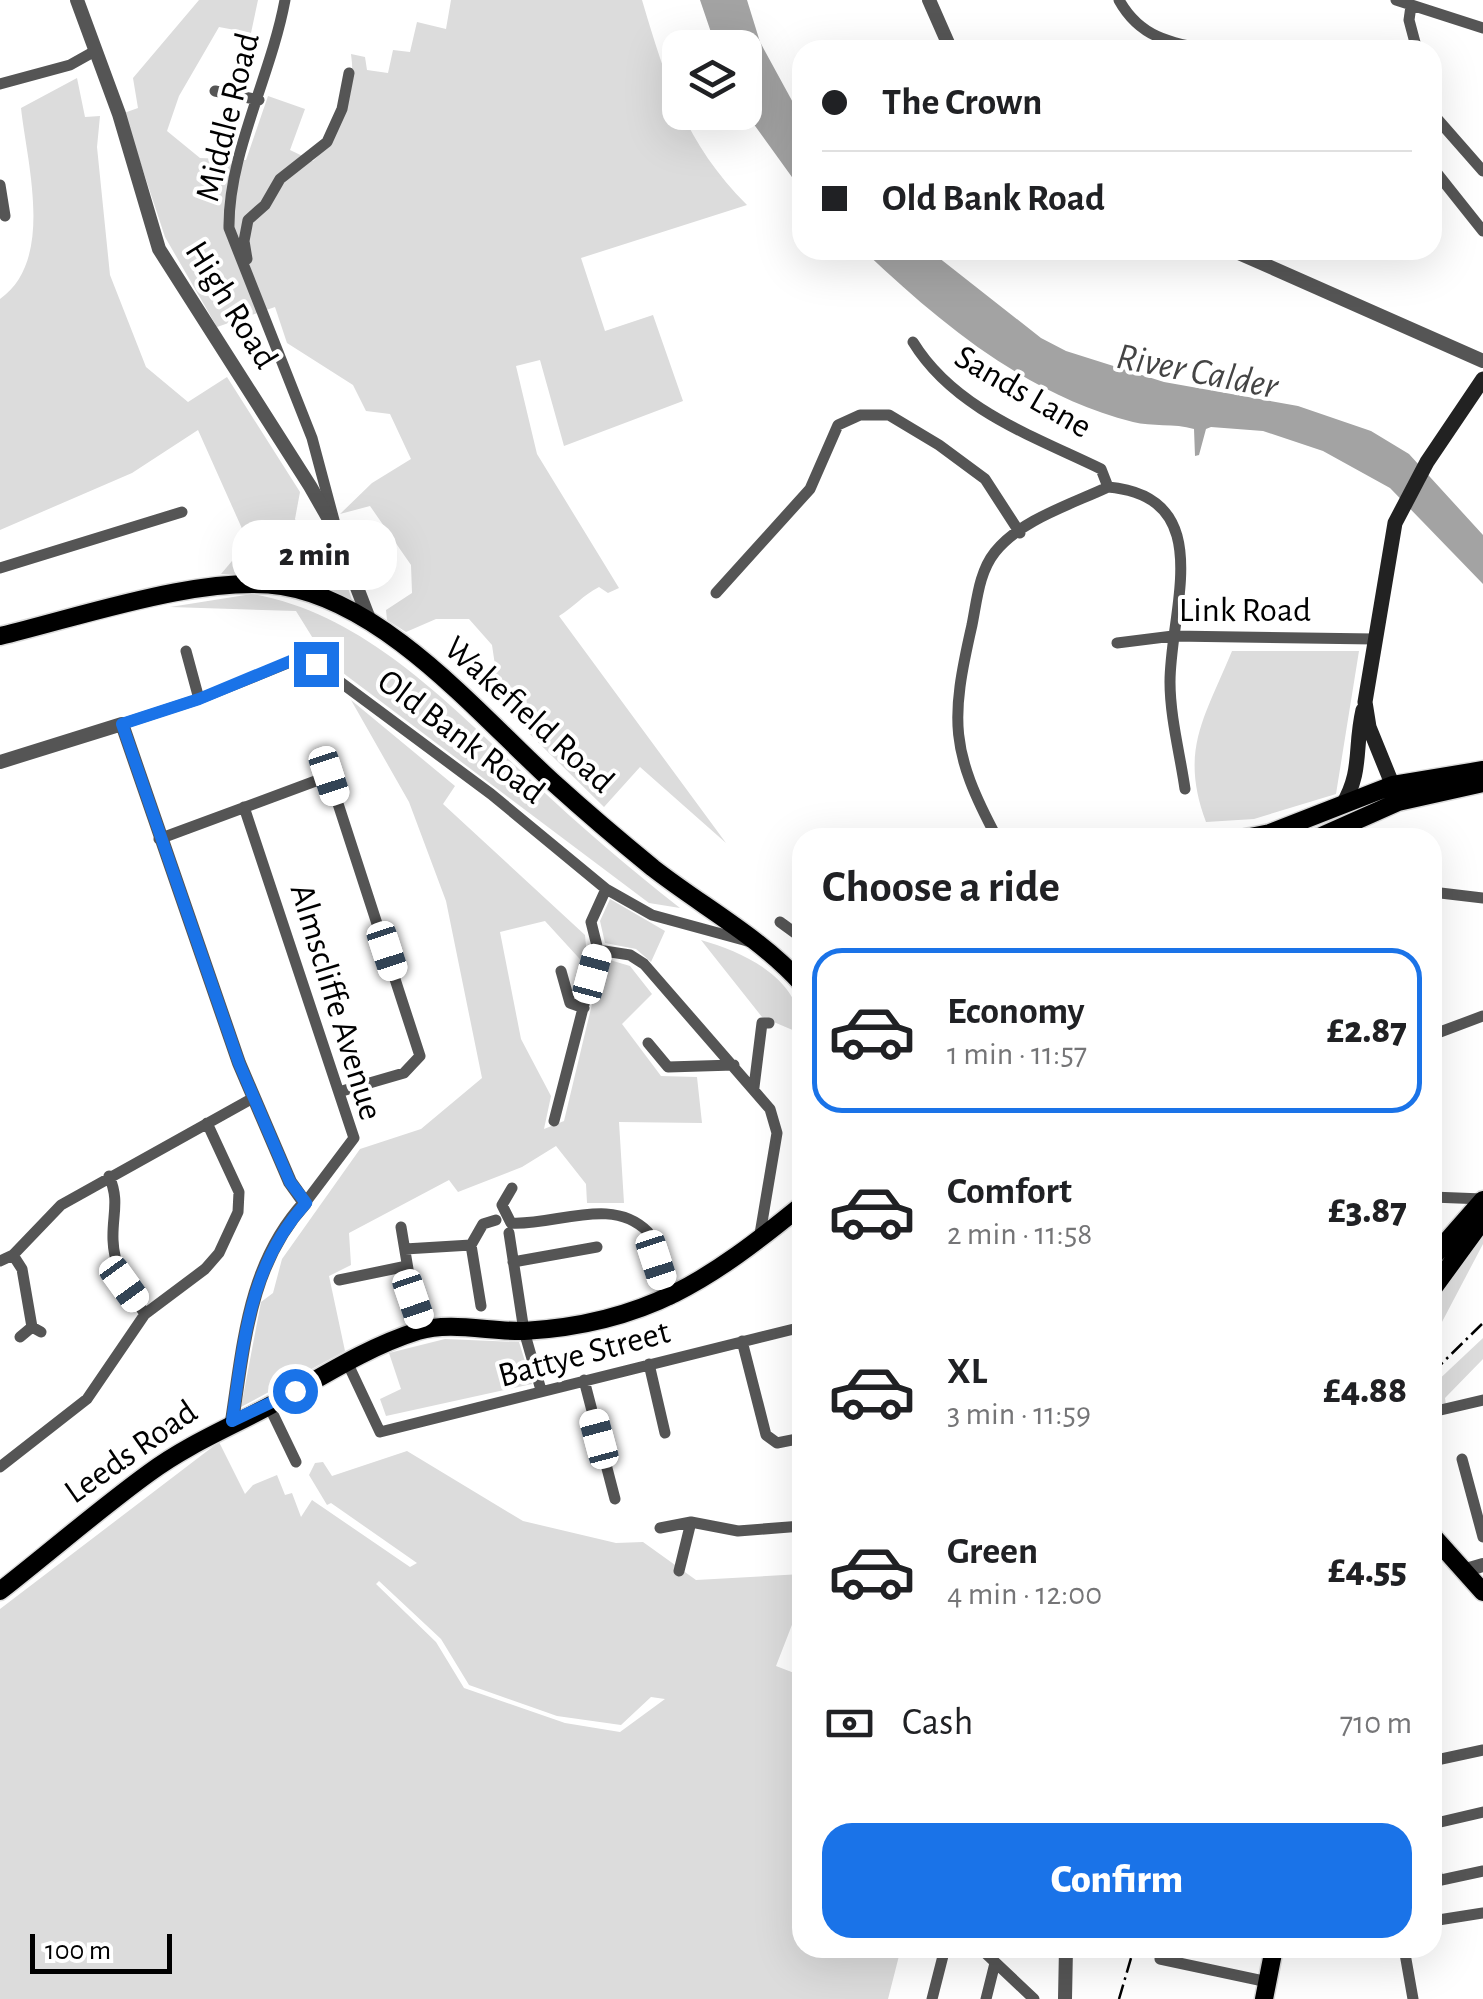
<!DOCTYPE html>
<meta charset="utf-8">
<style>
body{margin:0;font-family:"Alegreya Sans",sans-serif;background:#f2f2f2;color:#202124;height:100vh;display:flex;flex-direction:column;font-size:38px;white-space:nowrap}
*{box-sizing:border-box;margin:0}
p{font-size:32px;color:#757577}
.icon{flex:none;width:55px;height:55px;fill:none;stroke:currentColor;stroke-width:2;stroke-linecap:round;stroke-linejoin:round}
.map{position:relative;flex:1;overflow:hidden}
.side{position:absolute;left:792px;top:828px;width:650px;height:1130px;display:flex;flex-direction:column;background:#fff;border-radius:30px;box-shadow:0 10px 40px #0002}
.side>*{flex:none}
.hud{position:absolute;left:792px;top:40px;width:650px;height:220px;border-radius:30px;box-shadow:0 10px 40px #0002;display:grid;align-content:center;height:220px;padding:0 30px;background:#fff}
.fabs{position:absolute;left:662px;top:30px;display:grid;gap:20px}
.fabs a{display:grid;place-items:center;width:100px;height:100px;border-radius:20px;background:#fff;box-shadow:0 10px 40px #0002;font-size:50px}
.scale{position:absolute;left:30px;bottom:25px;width:142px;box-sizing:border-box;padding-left:10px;border:5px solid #000;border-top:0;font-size:28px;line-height:35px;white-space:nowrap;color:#000;-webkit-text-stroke:8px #fff;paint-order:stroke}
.end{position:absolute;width:45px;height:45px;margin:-22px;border:12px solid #1a73e8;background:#fff;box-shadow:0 0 0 5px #fff}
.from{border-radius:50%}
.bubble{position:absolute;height:70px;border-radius:30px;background:#fff;box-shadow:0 10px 40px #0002;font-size:32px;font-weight:800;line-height:70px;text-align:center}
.car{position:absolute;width:30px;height:60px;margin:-30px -15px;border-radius:12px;box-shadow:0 0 8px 2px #0007;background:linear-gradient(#fff 24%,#345 0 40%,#fff 0 76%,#345 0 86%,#fff 0)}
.hud b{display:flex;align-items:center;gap:35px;height:95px;font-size:38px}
.hud b+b{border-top:2px solid #e0e0e0}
.hud i{width:25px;height:25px;background:#202124}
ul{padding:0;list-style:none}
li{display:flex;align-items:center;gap:30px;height:165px;margin:0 20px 15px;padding:0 10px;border:5px solid transparent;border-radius:30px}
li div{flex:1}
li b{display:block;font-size:38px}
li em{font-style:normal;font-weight:800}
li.selected{border-color:#1a73e8}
li>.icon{width:90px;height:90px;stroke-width:1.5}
h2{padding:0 30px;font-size:45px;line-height:120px}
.pay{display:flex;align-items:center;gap:25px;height:110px;padding:0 30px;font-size:38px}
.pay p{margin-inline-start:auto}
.action{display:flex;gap:20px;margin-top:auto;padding:20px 30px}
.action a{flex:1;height:115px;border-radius:30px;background:#1a73e8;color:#fff;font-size:40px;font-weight:800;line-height:115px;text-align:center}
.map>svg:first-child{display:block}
.green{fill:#dcdcdc;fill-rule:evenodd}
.water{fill:#a3a3a3}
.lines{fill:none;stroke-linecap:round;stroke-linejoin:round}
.primary-casing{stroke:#dbdbdb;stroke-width:21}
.trunk-casing{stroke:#dbdbdb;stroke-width:21}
.minor{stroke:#555;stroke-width:11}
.tertiary{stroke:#555;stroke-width:14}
.secondary{stroke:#222;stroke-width:15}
.primary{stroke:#000;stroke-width:18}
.trunk{stroke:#000;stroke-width:18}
.rail{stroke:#000;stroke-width:2.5;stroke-dasharray:15 5 2.5 5;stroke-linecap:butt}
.route{stroke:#1a73e8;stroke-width:12}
.labels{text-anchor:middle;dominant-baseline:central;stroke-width:8;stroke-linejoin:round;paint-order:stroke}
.street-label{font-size:35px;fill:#000;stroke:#fff}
.water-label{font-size:38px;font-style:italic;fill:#444;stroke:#fff}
</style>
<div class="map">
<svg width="1483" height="1999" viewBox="0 0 1483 1999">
<rect width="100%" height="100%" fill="#fff"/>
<path class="green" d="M199,0H258L251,33L219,27L179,96L167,131L200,158L246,160L268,96L305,109L290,150L313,161C342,134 357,94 351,54L365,57L367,70L388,73L393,50L410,52L417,22L446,29L451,0H642C666,81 686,144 747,205L581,258L605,331L653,315L683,401L564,446L540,360L516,366L537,454L619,588L608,593L599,587C583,595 574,607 559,616L726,843L640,767L604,807L501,706L492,645L469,619H436L406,632L387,620L386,610L412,593L411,565L370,506L340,514L372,483L411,459L390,414L366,411L353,385L287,343L275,307L217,327L165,237L124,113L138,108L133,78Z
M77,78L85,117L100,116L97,147L110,275L146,367L188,402L227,377L300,492L295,519L324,578L344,576L354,606L298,575L221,574L248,542L198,430L132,473L0,530V299C55,260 27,164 21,108Z
M252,594C367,614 451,707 534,783C581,827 629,868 680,908L649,903L327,661L296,611L170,607Z
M1232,651H1359L1336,794L1254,819L1206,822C1179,750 1205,717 1232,651Z
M351,700L455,786L443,804L585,935L588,968L545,921L500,932L521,1039L551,1096L544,1129L564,1121L603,958L630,966L652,994L622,1024L661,1076L697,1077L702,1123L619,1122L624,1203H587L586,1184L556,1146L522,1167L458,1192L449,1180L349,1233L351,1265L329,1276L345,1351L241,1407L261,1302L273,1293L282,1259L360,1149L421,1129L482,1078L446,901L409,802Z
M610,899L665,931L651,962L636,949L605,943L600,921Z
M701,940C746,953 802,979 802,1034L762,1017Z
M1483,1233V1244L1433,1339V1303Z
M1483,1338V1359L1445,1398L1446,1405L1433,1408L1432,1386Z
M445,1339L519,1342L532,1384L386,1416L380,1399L401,1389L389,1353Z
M219,1442L245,1494L253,1485L277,1475L285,1495L292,1493L301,1517L312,1500L410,1567L417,1563L331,1503L327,1505L309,1475L315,1463L323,1462L332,1476L407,1451L523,1521L616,1543L643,1542L696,1580L802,1574V1599L776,1666L802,1676V1948H901L888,1999H0V1609ZM379,1581L441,1639L469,1685L557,1716L621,1725L651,1697L665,1699L620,1732L565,1723L464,1688L436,1642L376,1584Z"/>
<path class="water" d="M700,0H747L760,42L802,119V191L745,112V48L716,47Z
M863,250H929L1041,338L1066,351L1164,382L1298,406L1371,431L1409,454L1483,535V584L1390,488L1323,451L1263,431L1211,427L1206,429L1199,455L1195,456L1194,429C1174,423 1152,427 1133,422C1026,395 940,323 863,250Z"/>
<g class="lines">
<g class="primary-casing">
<path id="primary" d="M1432,1535L1483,1592
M0,1591C50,1552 98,1510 149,1473C191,1442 238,1424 282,1399C326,1374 370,1346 418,1331C450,1321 491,1332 524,1331C647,1324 711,1279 802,1205
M1264,1999L1274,1948"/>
</g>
<g class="trunk-casing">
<path id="trunk" d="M0,636C80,617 203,574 282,586C387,603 481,717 555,784C587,813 620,841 653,868C703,907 760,937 802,984
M1245,838L1270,833L1393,785L1483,770
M1317,838L1398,802L1483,783
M1432,1258L1483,1200
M1432,1290L1483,1220"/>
</g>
<path class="minor" d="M285,0C271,76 228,154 229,228L312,438L335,524
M1119,0C1140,38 1171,43 1210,50
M1396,0L1483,28
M1411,6L1409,20L1417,50
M0,84L70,65L95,51
M215,91L259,100
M1432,113L1483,171
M1432,167L1483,231
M0,185L5,216
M247,259L244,241L248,220L265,205L280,179L327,142L342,109L349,73
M913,342C954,409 1033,436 1101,469L1108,487
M1108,487C1219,497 1170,609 1170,682C1170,717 1180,754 1185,789
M0,568L182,512
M716,593L810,489L838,425L860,415H889L939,445L985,479L1020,533
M1117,643L1173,636L1374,639
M186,651L199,699
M122,724L199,699L293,661L316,664L491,794L606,889L652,915L751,942
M244,807L354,1138L305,1203
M997,838C950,750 950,721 972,625C977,600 979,572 995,552C1020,520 1072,504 1108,487
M159,839L329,776L420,1056L404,1073L342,1091
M1432,892L1483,898
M780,922L802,938
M598,950L630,955L644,964L770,1109L777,1133L759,1240
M561,971L570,1003L584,1008
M1432,1035L1483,1016
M648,1043L668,1067L734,1065
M754,1087L762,1023H769
M554,1121L598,950L591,922L606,889
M109,1176C120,1201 112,1215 113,1240C114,1270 129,1290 145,1314
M512,1188L502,1205L511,1223C555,1226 612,1195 648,1232L671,1299
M1432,1197L1483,1199
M401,1227L413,1299L423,1329
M801,1228L802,1234
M509,1233L524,1331L541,1390
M405,1249L471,1245
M13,1255L22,1269L32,1327
M0,1261L13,1255L61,1205L253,1098
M513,1262L597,1247
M339,1280L407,1266
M481,1306L471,1245L483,1224L496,1220
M20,1337L32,1327L41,1332
M742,1341L766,1435L777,1443L802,1438
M347,1362L380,1432L802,1327
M649,1364L665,1433
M584,1380L615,1499
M269,1406L296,1462
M1432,1412L1483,1400
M1462,1459L1483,1537
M0,1467L87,1399L145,1314L205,1269L219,1253L238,1212L239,1192L207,1123
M660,1528L691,1522L738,1531L802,1526
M679,1571L691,1522
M1432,1761L1483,1750
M1432,1824L1483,1812
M1432,1846L1438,1881
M1432,1882L1483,1871
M1432,1921L1483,1913
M980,1948L1034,1999
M1404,1948L1413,1999
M1160,1959L1268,1982
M932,1999L945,1948
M986,1999L995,1963"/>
<path class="tertiary" d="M77,0L119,114L159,249L310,486L334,528L371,624
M929,0L951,50
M1232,250L1483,361
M0,762L122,724L239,1063L290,1182L305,1203C249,1264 244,1343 232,1421
M1466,1570L1483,1565
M1065,1999L1066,1948"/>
<path class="secondary" d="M1397,796L1369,727L1365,702L1395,523L1427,462L1483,379
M1342,806C1363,771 1354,749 1363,710"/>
<use href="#primary" class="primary"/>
<use href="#trunk" class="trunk"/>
<path class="rail" d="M1432,1373L1483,1323
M1119,1999L1134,1948"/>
</g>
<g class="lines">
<path class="route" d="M295,1391L232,1421C244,1342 249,1265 306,1203L290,1182L239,1063L122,724L199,699L293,660L316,664"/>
</g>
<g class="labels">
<g class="street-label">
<text transform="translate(228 117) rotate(-76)">Middle Road</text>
<text transform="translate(231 305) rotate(58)">High Road</text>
<text transform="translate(1023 392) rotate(30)">Sands Lane</text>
<text x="1245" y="610">Link Road</text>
<text transform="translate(529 715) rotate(42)">Wakefield Road</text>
<text transform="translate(461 737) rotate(37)">Old Bank Road</text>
<text transform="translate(336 1002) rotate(73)">Almscliffe Avenue</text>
<text transform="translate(584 1354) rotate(-15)">Battye Street</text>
<text transform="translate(131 1452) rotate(-35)">Leeds Road</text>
</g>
<g class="water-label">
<text transform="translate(1197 372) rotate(11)">River Calder</text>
</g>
</g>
</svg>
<div class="fabs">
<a><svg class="icon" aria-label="layers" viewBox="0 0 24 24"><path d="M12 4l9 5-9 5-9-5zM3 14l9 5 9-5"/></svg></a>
</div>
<div class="scale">100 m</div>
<i class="end from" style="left:295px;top:1391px"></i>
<i class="end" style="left:316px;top:664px"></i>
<div class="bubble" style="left:232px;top:520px;width:165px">2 min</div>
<i class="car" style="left:329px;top:776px;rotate:162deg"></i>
<i class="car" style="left:387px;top:951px;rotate:162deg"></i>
<i class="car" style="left:592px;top:974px;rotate:15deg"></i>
<i class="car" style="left:656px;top:1260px;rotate:162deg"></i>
<i class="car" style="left:124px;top:1284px;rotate:144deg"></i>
<i class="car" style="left:413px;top:1299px;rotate:161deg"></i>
<i class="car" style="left:599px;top:1439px;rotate:345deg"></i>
<div class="hud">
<b><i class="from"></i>The Crown</b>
<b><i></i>Old Bank Road</b>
</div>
<section class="side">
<h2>Choose a ride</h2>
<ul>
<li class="selected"><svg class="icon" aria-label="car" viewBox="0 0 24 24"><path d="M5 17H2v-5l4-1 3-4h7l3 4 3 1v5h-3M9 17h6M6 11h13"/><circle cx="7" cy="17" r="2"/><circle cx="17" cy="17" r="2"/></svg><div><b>Economy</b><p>1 min · 11:57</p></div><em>£2.87</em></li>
<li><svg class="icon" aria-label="car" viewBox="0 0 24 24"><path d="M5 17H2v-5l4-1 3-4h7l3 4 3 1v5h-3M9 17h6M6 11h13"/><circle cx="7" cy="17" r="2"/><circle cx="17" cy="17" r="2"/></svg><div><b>Comfort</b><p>2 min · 11:58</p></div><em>£3.87</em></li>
<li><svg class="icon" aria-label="car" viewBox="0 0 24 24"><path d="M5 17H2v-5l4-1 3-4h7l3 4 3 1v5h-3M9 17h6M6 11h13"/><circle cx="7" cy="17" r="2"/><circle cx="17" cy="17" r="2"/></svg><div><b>XL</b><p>3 min · 11:59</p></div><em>£4.88</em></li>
<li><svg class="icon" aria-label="car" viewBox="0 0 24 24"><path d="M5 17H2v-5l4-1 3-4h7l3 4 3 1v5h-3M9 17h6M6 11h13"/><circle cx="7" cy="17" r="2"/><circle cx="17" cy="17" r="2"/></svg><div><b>Green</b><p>4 min · 12:00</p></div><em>£4.55</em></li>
</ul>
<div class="pay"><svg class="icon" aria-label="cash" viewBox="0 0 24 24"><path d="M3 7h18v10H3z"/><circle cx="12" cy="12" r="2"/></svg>Cash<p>710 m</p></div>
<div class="action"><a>Confirm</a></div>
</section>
</div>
